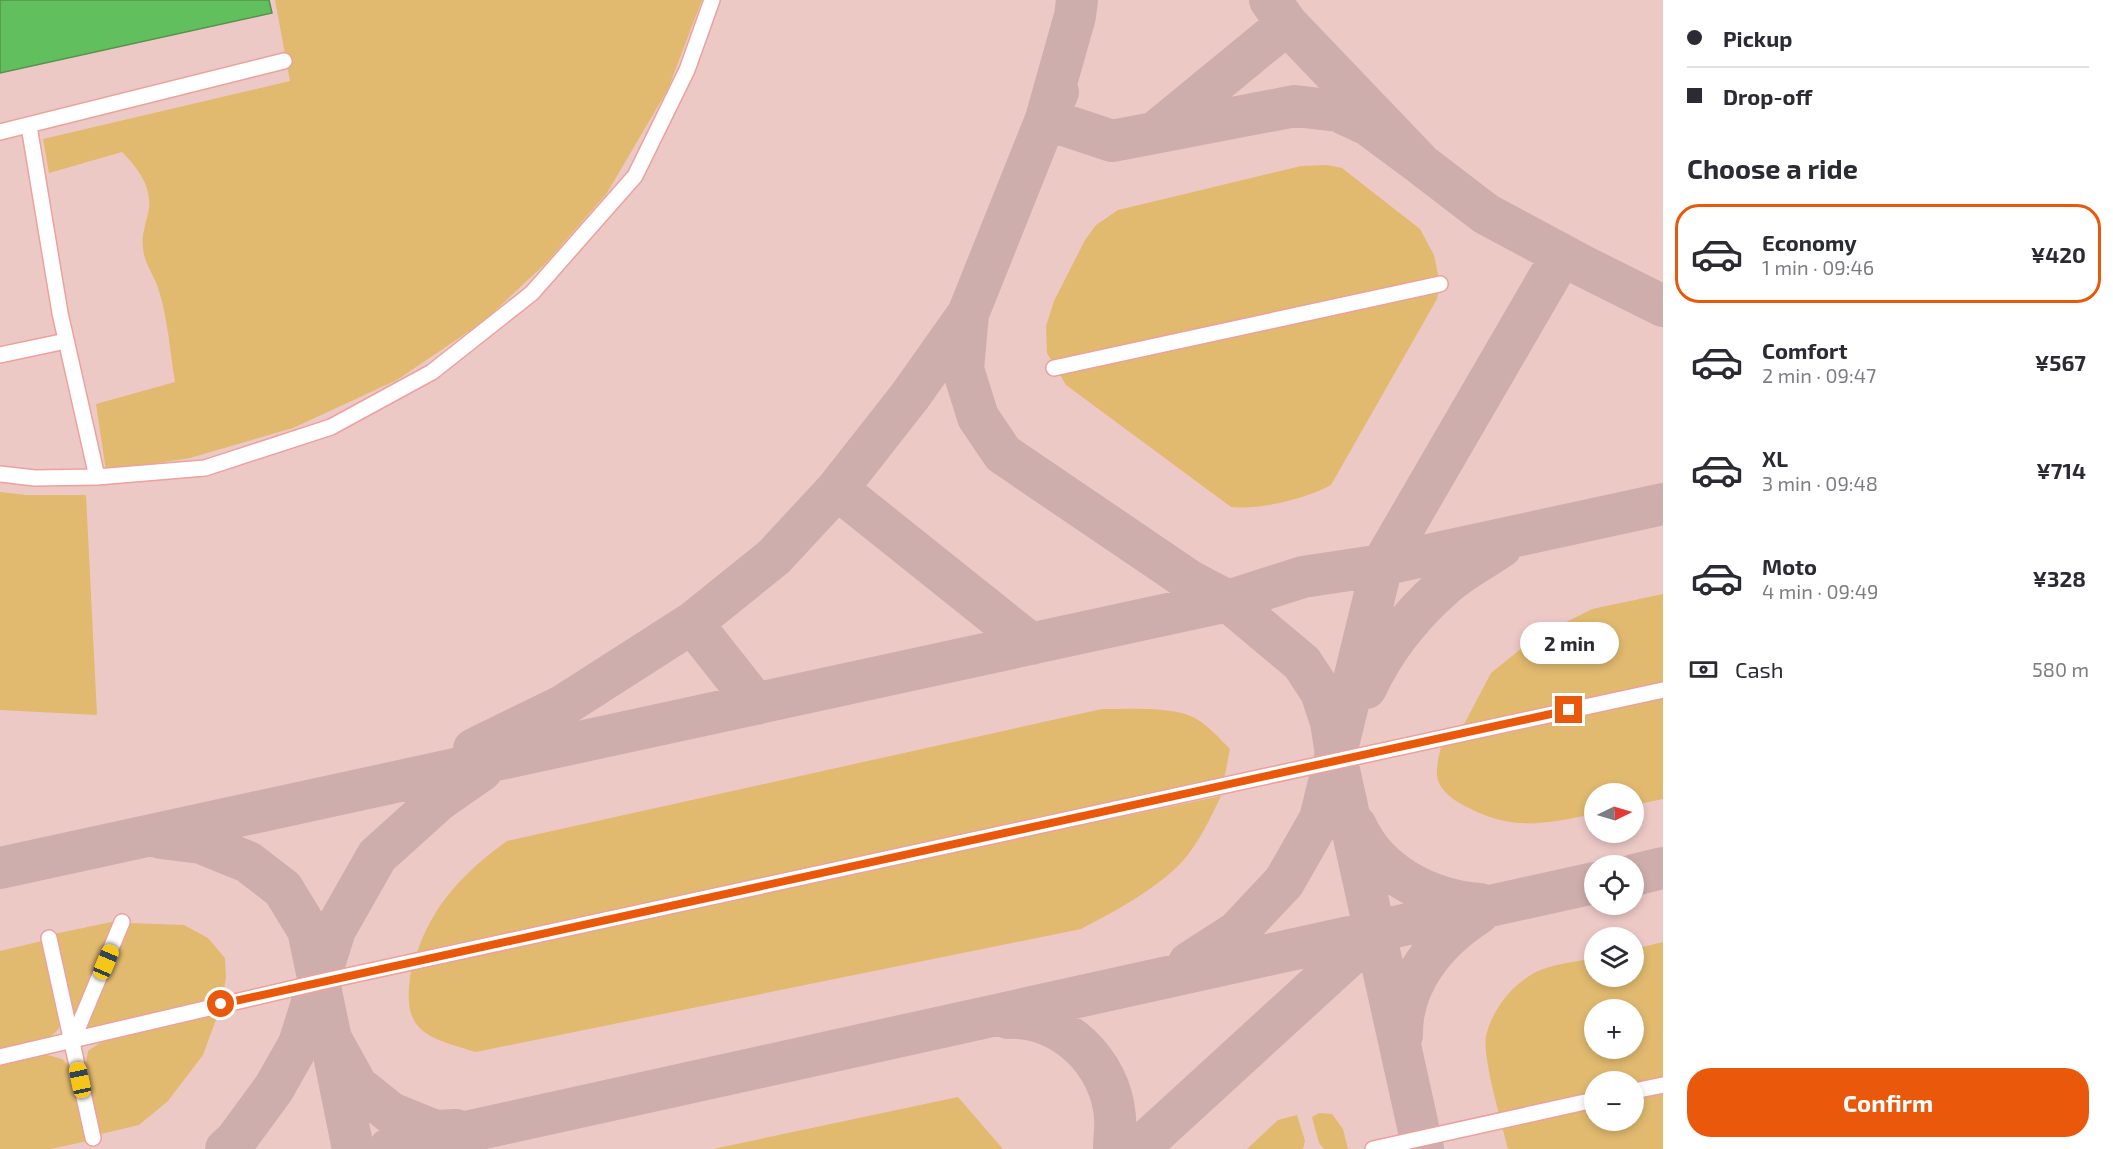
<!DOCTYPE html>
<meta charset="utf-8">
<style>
body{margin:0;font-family:"Exo 2",sans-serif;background:#f7f7f7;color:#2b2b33;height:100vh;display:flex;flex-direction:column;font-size:22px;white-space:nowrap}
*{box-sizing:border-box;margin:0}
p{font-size:20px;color:#7c7c81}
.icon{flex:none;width:33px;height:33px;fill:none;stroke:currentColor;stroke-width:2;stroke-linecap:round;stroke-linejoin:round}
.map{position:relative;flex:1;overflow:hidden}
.drawer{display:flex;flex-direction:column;background:#fff;width:450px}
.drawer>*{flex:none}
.hud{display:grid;align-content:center;height:132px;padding:0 24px;background:#fff}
.needle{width:39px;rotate:85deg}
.buttons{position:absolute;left:1584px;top:783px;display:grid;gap:12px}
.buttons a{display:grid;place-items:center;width:60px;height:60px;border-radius:50%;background:#fff;box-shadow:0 3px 9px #0003;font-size:30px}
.end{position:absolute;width:27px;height:27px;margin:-14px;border:8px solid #ea580c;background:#fff;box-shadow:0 0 0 3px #fff}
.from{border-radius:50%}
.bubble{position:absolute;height:42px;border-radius:21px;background:#fff;box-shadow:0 3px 9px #0003;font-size:20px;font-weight:700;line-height:42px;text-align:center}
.car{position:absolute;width:18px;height:36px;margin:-18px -9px;border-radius:8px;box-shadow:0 0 4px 2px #0007;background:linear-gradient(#f5c518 24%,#345 0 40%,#f5c518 0 76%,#345 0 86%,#f5c518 0)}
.hud b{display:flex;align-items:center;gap:21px;height:57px;font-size:22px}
.hud b+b{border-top:2px solid #e1e1e2}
.hud i{width:15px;height:15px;background:#2b2b33}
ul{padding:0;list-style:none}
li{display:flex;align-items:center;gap:18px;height:99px;margin:0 12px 9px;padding:0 12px;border:3px solid transparent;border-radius:24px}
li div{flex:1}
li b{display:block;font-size:22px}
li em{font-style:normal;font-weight:700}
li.current{border-color:#ea580c}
li>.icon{width:54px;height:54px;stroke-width:1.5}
h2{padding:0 24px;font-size:27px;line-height:72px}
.pay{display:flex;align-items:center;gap:15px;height:66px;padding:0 24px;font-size:22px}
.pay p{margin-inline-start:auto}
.primary-button{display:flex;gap:12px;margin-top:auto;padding:12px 24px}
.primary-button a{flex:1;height:69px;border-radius:24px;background:#ea580c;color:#fff;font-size:24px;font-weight:700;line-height:69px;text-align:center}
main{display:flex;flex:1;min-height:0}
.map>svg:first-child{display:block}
.built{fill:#edc9c6;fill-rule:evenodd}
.green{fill:#e1ba6f;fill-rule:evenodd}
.water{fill:#61c05d;stroke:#58914b;stroke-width:1.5}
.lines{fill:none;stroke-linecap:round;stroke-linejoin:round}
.taxiway{stroke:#ceaeac;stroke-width:42}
.minor-casing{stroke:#eea09c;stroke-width:18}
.minor{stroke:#fff;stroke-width:15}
.route{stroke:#ea580c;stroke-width:8}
</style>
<main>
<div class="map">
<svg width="1663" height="1149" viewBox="0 0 1663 1149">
<rect width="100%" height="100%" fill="#fcdbd8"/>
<path class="built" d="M0,0H1663V1149H0ZM1594,794H1634V832H1594ZM1594,866H1634V904H1594ZM1594,938H1634V976H1594ZM1594,1010H1634V1048H1594ZM1594,1082H1634V1120H1594Z"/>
<path class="green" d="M275,0H702L668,89L607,193L546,263L484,321L397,380L293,428L190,458L106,471L96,404L175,382C170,352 168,320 159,291C155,276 144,264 143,248C141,234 147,221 149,208C152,186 136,166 122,152L49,173L43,139L290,81Z
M1327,165L1342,168L1420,229L1434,255L1440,284L1437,299L1331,485C1305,499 1260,510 1231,507L1066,385L1047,353L1046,326L1054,301L1085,240L1096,225L1118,210L1301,166Z
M0,492L27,495H86L97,715L0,710Z
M1663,594V685L1461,730L1491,673L1533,639L1592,609Z
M1663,695V799L1634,805V794H1594V814C1543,824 1512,832 1463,805C1452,799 1438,789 1437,775C1436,765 1440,752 1442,742Z
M1102,709C1126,709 1174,706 1195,718C1209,726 1219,738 1230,749L1224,780L416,956C431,906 465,871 507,841Z
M1221,796C1211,817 1201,838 1187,856C1163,886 1115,911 1081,929L476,1052C420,1036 400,1029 412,966Z
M116,921L73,1023L54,934Z
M131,923L184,925L208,938L225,958L226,977L223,996L100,1030H88V1023Z
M46,940L61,1025C48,1046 24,1047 0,1052V951Z
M1663,942V1149H1508C1502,1124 1482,1057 1486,1036C1492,1010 1512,984 1536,972C1552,964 1576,962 1594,958V976H1634V949ZM1594,1010H1634V1048H1594ZM1594,1082H1634V1120H1594Z
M218,1014L203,1055L168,1101L139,1125L101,1134L85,1068L88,1051L101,1042Z
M44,1054L62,1059L73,1069L88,1141L50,1149H0V1064Z
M958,1097L1003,1149H713Z
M1319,1113L1332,1114L1343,1129L1348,1149H1324L1319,1143L1312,1117Z
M1297,1115L1305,1141L1303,1149H1247L1278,1120Z"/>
<path class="water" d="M0,0H269L272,13L0,73Z"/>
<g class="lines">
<path class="taxiway" d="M1270,0L1287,24L1422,165L1486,214L1583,266L1663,306
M1058,92L1046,119L1112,141L1295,106L1338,111L1368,125L1422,165
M1158,130L1287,24
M968,314L963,369L978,417L1003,454L1190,581L1228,601L1302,663L1321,692L1331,722L1337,761L1423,1149
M837,489L1031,644
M692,623L756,704
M1366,688C1384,649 1411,615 1444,586C1460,571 1482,560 1501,547
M474,749L564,705L692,623L774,557L837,489L910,396L968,314L1046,119L1075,16L1077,0
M1356,826C1377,874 1430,900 1480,904
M161,838L201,843L248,862L283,889L308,930L331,1039L357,1086L391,1113L435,1131L456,1130
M0,868L1228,601L1303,577L1382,565L1663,504
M1634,875L1663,868
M1189,963L1237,932L1284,882L1320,819L1382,565L1562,255
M1008,1018C1062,1015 1111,1062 1115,1117C1116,1127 1114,1138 1114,1149
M1402,1035C1401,982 1437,940 1479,913
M335,1060L353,1149
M226,1149L236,1140L274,1088L299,1044L335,930L377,856L439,800L482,770
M389,1149L1594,883
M1138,1149L1375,932"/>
<g class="minor-casing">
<path id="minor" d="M0,132L284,61
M0,355L66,341
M1054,368L1440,284
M0,474L35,478L97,477L60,313L29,126
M97,477L205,468L331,427L432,372L532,293L635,176L687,70L712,0
M49,938L93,1138
M72,1042L122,922
M0,1057L320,982L1663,690
M1634,1091L1663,1085
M1373,1149L1594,1100"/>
</g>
<use href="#minor" class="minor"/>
</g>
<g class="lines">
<path class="route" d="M221,1004L1569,710"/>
</g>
</svg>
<div class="buttons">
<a><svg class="needle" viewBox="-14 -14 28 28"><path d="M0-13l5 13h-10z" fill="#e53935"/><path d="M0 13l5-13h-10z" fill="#7c7c81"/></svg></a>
<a><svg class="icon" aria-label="locate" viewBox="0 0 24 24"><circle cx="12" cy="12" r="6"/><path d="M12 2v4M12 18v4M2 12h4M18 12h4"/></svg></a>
<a><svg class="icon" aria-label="layers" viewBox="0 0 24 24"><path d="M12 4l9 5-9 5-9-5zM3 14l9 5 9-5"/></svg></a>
<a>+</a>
<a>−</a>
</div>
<i class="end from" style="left:221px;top:1004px"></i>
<i class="end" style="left:1569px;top:710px"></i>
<div class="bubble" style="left:1520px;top:622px;width:99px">2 min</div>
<i class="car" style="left:106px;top:962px;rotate:23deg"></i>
<i class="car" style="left:80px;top:1080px;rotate:348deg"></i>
</div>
<section class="drawer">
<div class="hud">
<b><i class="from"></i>Pickup</b>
<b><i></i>Drop-off</b>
</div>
<h2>Choose a ride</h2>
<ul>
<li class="current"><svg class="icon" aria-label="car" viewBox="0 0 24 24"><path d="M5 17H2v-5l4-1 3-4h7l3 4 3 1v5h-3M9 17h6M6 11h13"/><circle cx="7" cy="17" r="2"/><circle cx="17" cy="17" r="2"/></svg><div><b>Economy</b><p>1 min · 09:46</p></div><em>¥420</em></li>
<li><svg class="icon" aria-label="car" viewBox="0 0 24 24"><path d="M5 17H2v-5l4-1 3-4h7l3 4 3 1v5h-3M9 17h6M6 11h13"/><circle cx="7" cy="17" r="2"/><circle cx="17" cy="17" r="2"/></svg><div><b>Comfort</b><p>2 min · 09:47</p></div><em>¥567</em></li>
<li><svg class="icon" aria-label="car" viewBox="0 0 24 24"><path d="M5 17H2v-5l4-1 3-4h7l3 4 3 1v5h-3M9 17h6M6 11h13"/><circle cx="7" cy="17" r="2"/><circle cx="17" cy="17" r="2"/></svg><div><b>XL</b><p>3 min · 09:48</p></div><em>¥714</em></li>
<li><svg class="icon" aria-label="car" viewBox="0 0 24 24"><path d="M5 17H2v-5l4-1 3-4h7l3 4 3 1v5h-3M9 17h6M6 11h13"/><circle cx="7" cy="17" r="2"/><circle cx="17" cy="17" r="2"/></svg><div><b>Moto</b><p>4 min · 09:49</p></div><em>¥328</em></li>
</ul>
<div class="pay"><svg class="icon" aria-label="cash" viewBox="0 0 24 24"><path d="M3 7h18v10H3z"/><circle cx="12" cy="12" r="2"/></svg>Cash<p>580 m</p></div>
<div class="primary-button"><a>Confirm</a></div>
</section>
</main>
